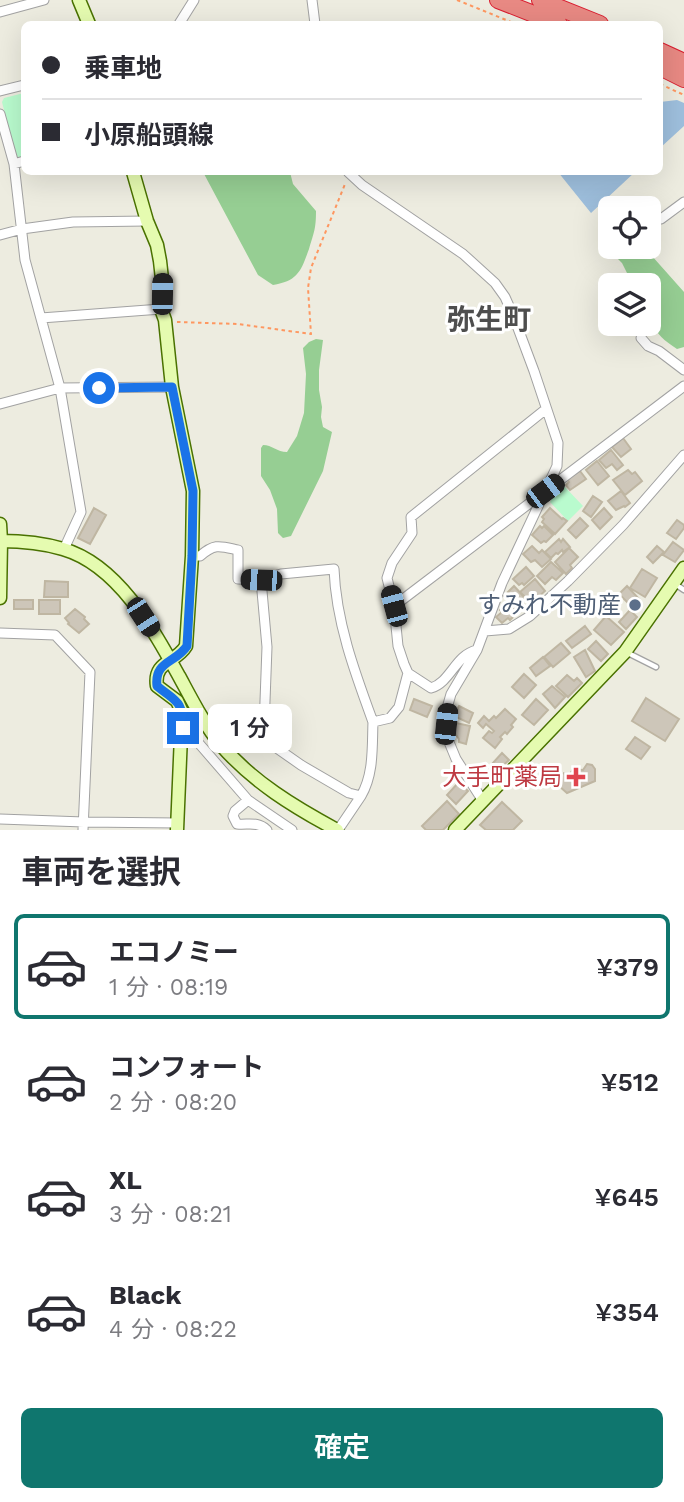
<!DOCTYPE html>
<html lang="ja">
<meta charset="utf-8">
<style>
body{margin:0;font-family:"Work Sans","Noto Sans JP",sans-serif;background:#f2f2f3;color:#2b2b33;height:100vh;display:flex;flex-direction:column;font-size:26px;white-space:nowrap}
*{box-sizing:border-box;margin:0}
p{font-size:23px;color:#7c7c81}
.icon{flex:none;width:38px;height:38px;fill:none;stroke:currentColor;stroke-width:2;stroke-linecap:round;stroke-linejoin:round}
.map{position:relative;height:830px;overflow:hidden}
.panel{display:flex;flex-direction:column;background:#fff;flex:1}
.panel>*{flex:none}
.hud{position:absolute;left:21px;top:21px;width:642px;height:154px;border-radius:10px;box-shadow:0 7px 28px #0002;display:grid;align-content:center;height:154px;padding:0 21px;background:#fff}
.fabs{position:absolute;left:598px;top:196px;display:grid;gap:14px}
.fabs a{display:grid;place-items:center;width:63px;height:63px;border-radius:10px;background:#fff;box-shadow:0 7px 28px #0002;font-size:35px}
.end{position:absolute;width:32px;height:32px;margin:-16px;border:9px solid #1a73e8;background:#fff;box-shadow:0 0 0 4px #fff}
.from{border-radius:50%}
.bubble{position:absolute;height:49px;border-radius:10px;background:#fff;box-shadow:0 7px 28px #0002;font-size:23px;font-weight:600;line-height:49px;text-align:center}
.car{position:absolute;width:21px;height:42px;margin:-21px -10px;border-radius:9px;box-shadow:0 0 5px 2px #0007;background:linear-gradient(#222 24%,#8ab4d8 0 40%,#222 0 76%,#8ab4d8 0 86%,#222 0)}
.hud b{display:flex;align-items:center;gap:24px;height:66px;font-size:26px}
.hud b+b{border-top:2px solid #e1e1e2}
.hud i{width:18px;height:18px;background:#2b2b33}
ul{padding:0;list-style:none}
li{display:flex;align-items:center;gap:21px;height:105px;margin:0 14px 10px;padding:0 7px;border:4px solid transparent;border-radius:10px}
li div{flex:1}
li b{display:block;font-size:26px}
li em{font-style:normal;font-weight:600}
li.current{border-color:#0f766e}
li>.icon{width:63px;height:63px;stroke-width:1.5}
h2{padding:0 21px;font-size:32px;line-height:84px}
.primary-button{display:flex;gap:14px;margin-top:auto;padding:14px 21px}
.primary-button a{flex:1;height:80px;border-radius:10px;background:#0f766e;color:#fff;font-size:28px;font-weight:600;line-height:80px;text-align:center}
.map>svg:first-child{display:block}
.forest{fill:#96ce93}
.park{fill:#b9fbce}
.water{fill:#9ebfdd}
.building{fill:#cdc6b9;stroke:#bfb6a2;stroke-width:2}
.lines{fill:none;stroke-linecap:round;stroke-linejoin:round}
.lane-casing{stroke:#a2a2a2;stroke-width:7}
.street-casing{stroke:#a2a2a2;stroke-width:11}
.secondary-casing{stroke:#4a7201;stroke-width:15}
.highway-casing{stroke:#da1e30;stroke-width:18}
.path{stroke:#fe9760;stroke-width:2;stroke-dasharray:3.5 3.5;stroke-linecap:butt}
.lane{stroke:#fff;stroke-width:4.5}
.street{stroke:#fff;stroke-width:9}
.secondary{stroke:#e5fbb0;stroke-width:12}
.highway{stroke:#e88983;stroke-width:16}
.route{stroke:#1a73e8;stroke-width:9}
.service-dot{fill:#5c6f8a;stroke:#fff;stroke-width:2.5}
.health-dot{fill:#e0444e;stroke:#fff;stroke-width:2.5}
.labels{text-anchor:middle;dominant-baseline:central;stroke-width:6;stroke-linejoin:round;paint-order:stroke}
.service-label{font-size:24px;fill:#4e5e75;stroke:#fff;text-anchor:end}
.health-label{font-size:24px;fill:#be3a42;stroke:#fff;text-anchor:end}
.quarter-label{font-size:28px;font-weight:bold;fill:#4e4e4e;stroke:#fff}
</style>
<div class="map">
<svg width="684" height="830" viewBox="0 0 684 830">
<rect width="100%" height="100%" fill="#edece0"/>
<path class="forest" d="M203,172H290L293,184L316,211C316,229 314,232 309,249C301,271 298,281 273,285L258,275Z
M612,247H644L684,292V347L677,349C647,330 649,317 649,285H633L622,263L615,256Z
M316,339L323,340L319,370V390L322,407L321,417L323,427L332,432L323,471L291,536L283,538L278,533L277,509L270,490L261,476V448L263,445C272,445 277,452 287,452L297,436L304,413L306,374L303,348L309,342Z"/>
<path class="park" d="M24,93V157L20,158L16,156L2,102L4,98Z
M564,486L583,506L568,521L550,502L555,493Z"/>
<path class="water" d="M677,100L684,103V126L660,148V102Z
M558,172H635L591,213Z"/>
<path class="building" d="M623,438L631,449L621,457L612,447Z
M611,450L623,465L617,470L612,464L606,468L599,460Z
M597,461L609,476L598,485L586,470Z
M628,470L632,474L635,472L642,481L625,495L613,480Z
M580,471L586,479L570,490L566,485L569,482L567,479Z
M621,491L630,503L625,507L624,506L616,510L608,501Z
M593,496L602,502L591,517L583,511Z
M94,508L106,515L90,544L78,538Z
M550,508L562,519L563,518L567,521L555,534L542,522L544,519L542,517Z
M604,508L612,517L600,529L592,520Z
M580,518L588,526L576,538L568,530Z
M677,520L684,525V528L676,539L667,533Z
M540,526L542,528L544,526L553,535L546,542L544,541L541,543L532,535Z
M559,539L561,542L563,539L570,547L563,552L562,550L558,554L556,553L551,558L545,552Z
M673,542L684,550L675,562L663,555Z
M532,546L539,553L542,550L551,559L542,567L535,560L531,562L523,554Z
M657,546L664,552L653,563L647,557Z
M569,548L578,557L570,565L572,568L566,574L555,562Z
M551,562L563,573L556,580L552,577L545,584L537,576Z
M526,567L534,576L524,585L522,583L519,585L513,579Z
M642,569L657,578L645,597L630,588Z
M535,579L545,591L536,599L535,597L530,602L520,592Z
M45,581L68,582V597H44Z
M514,586L525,598L515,607L504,596Z
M627,586L639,599L631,606L619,594Z
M14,600H33V609H14Z
M39,600H60V614H39Z
M508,602L517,613L510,620L508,618L502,623L496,617L502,612L500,610Z
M75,609L85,617L84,619L89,624L79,633L68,624L69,623L65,618Z
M630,610L637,617L626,629L619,622Z
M606,616L624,632L611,645L594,630Z
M585,626L591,634L572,648L566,641Z
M596,641L608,654L601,661L588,649Z
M561,643L570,653L553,667L544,657Z
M585,650L595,671L586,677L574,657Z
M543,657L550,666L536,676L530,668Z
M524,674L536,685L524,698L512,687Z
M567,675L574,681L577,678L582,683L568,697L556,686Z
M552,686L565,697L555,708L543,694Z
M646,698L679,719L665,741L632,721Z
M414,699L432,706L427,717L410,710Z
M536,699L548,710L534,725L522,715Z
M459,706L473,713L469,723L454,716Z
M505,709L516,719L511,725L513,727L507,734L505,732L500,737L502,739L495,748L483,738L489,731L492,733L494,731L486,724L483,728L478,723L484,716L489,721L494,716L496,718Z
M456,723L470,726L466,744L459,742V739L454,732Z
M635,737L650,747L641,759L626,749Z
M502,753L509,760L498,770L492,764Z
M587,764L592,765L595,769V781L567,793L559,786L557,780L561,775L564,773L570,774L573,769L583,770Z
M459,782L468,791L456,804L447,795Z
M447,801L459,814L443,830H426L422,826Z
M502,802L522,821L513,830H486L480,825Z"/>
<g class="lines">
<g class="lane-casing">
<path id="lane" d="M675,584L684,590
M626,652L656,667"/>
</g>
<g class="street-casing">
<path id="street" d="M312,0L315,24
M0,12L44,0
M179,24L194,0
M0,91L24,85
M0,114L14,164L25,260L60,388L81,512L64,549
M14,164L24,161
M348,172L362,185L463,254L495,283L505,297L513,315L534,371L558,443L557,466L502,583L477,650L451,694L447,708L446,724L449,742L456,759L483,801
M661,219L684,202
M0,235L22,229L73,222L147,221
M41,318L161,309
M641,338L648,346L659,351L684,370
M0,404L60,388L172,387
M192,556H200C215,543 220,546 238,550V579L261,580L267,647L264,728L271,744L301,765L349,793L361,796L338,830
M261,580L281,574L334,569C336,622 355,673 373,722L390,718L399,707L408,673
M394,606L684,386
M485,631L509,629L530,616L568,581L623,525L684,455
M0,633L55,635L90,672L83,830
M477,650C455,655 451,682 431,688L408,673L404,664L398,646L394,606L387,578L392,563L412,533L411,517L546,409
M182,728L196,740L248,800L292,830
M361,796C374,774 372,747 373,722
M248,800L235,811L233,816L237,824C249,825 257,821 267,830
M0,819L84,822L177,823"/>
</g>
<g class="secondary-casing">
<path id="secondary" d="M79,0L89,24
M133,172L147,221L157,245L160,261L162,279L161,309L165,320L172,387L193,491L192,556L186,646C176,663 153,661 157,686L177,701L182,712L177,830
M0,524L1,541L0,598
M0,541C21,541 43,543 63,549C118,565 153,629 179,676C192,700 204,724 221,745C253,782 294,807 337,830
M455,830L625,652L684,568"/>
</g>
<g class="highway-casing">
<path id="highway" d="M498,0L559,24
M540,0L600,24
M660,51L684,62
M660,67L684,79"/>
</g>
<path class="path" d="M457,0L516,24
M660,84L684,95
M177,322L238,324L311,334L308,288L311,268L345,184"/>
<use href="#lane" class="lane"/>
<use href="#street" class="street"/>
<use href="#secondary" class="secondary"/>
<use href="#highway" class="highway"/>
</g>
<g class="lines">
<path class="route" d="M99,388L172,387L193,491L192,556L187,646C176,663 154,661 157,686C176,702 183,700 183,728"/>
</g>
<circle class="service-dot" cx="635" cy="605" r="7"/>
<path class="health-dot" d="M572.5 766.5h7v7h7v7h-7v7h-7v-7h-7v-7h7z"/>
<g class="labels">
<g class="service-label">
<text x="621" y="605">すみれ不動産</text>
</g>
<g class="health-label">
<text x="562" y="777">大手町薬局</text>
</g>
<g class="quarter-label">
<text x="489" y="319">弥生町</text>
</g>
</g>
</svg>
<div class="fabs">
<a><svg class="icon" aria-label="locate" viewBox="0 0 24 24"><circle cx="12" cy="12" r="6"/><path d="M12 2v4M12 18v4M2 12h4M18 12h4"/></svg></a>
<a><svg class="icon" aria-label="layers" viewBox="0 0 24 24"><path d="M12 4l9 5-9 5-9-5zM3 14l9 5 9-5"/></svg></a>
</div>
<i class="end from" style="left:99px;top:388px"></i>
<i class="end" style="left:183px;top:728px"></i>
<div class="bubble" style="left:208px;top:704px;width:84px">1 分</div>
<i class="car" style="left:162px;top:294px;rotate:1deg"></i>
<i class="car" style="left:545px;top:491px;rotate:53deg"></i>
<i class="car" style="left:261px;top:580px;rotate:272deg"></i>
<i class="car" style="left:394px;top:606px;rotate:345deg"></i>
<i class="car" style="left:143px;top:617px;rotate:147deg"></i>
<i class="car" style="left:446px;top:724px;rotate:6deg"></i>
<div class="hud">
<b><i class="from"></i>乗車地</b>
<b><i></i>小原船頭線</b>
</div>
</div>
<section class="panel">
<h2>車両を選択</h2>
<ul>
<li class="current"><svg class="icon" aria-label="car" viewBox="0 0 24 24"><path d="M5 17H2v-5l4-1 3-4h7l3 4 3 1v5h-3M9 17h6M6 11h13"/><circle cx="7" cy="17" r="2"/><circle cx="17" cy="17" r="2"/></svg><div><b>エコノミー</b><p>1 分 · 08:19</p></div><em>¥379</em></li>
<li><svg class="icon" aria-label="car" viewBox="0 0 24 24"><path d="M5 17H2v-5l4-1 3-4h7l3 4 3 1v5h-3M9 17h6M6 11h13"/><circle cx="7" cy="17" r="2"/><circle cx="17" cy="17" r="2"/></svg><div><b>コンフォート</b><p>2 分 · 08:20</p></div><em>¥512</em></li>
<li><svg class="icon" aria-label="car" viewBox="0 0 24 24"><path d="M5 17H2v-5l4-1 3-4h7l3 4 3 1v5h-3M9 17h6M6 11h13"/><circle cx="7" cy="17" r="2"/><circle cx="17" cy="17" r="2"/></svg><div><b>XL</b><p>3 分 · 08:21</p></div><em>¥645</em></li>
<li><svg class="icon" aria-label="car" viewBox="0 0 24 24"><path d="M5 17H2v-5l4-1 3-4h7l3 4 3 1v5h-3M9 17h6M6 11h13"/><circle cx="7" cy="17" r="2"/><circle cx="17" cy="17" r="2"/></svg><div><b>Black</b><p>4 分 · 08:22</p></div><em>¥354</em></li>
</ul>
<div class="primary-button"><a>確定</a></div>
</section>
